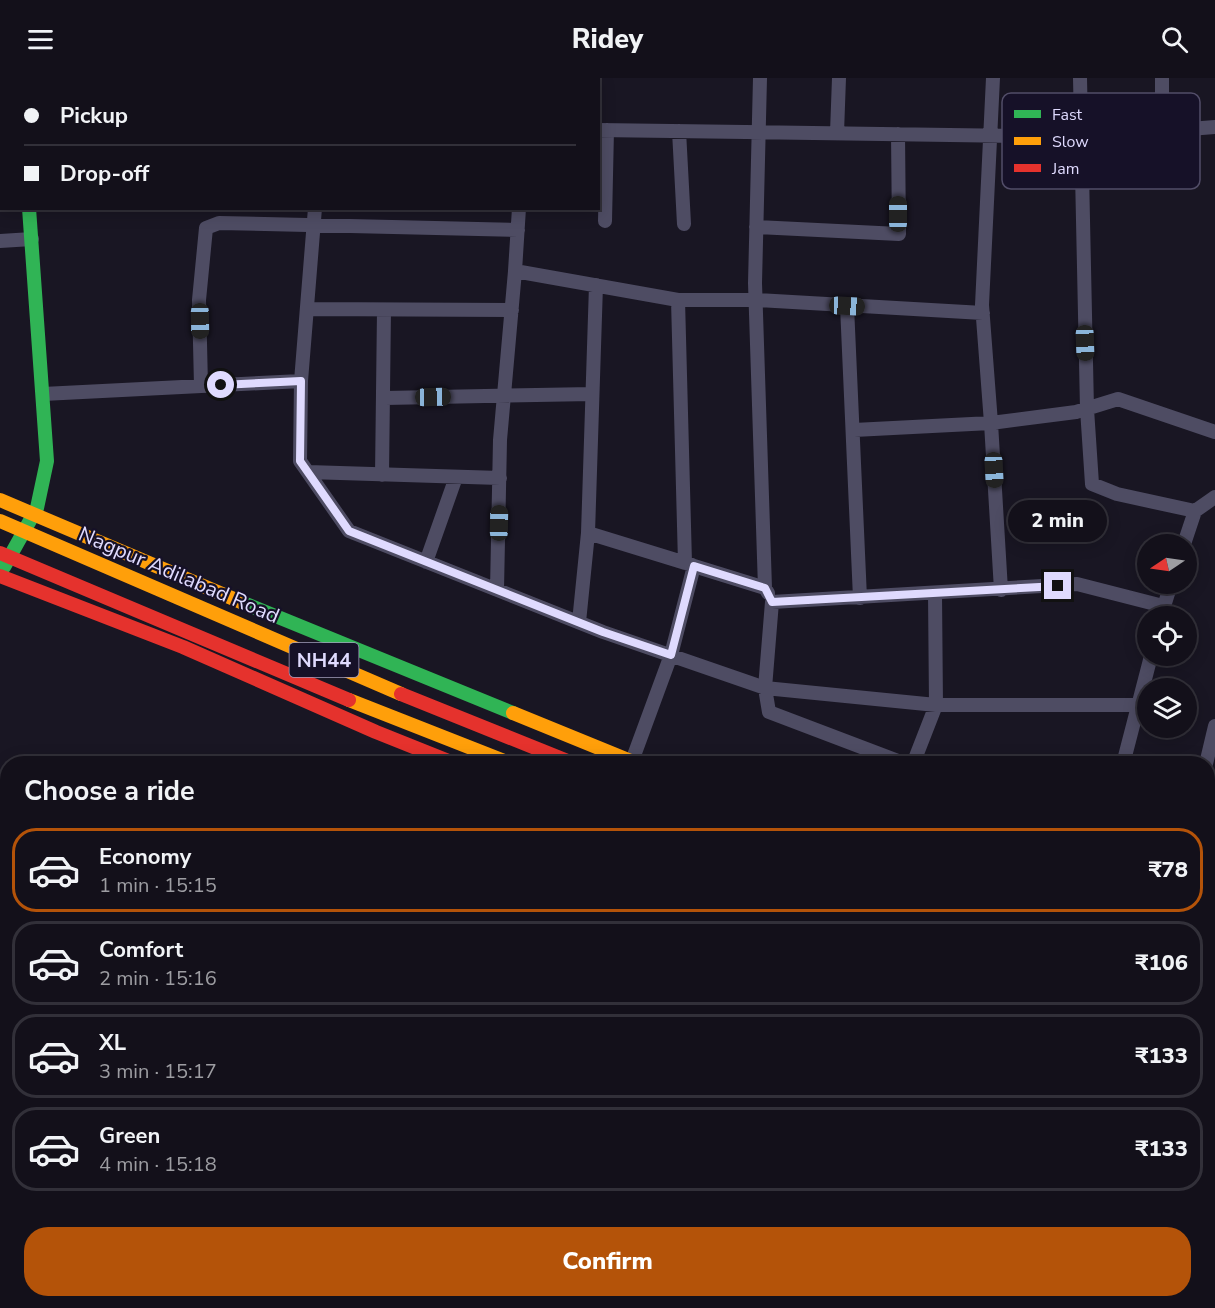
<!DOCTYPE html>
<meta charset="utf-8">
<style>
body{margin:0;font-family:"Nunito Sans",sans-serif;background:#1c1923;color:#f1f3f6;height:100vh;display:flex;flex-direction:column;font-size:22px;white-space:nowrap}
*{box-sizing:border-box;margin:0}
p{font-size:20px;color:#9d9da2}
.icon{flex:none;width:33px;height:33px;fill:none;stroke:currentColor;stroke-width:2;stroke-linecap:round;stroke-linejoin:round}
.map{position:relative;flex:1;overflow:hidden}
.sheet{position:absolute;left:0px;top:678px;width:1215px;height:552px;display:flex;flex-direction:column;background:#13101a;border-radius:24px 24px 0 0;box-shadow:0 3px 15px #0003,0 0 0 2px #323039}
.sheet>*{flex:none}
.banner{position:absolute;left:0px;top:0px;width:600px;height:132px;box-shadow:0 3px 15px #0003,0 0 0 2px #323039;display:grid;align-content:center;height:132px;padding:0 24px;background:#13101a}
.needle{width:39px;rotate:257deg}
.controls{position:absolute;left:1137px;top:456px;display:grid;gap:12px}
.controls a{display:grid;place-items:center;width:60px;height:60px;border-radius:50%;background:#13101a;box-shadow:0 3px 15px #0003,0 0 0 2px #323039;font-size:30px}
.end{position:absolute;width:27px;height:27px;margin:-14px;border:8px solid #dfdafe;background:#111;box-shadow:0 0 0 3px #111}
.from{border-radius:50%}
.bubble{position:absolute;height:42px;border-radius:21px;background:#13101a;box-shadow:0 3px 15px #0003,0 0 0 2px #323039;font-size:20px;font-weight:800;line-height:42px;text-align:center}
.car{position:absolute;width:18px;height:36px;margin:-18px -9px;border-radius:8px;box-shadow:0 0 4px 2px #0007;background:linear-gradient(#222 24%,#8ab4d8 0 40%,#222 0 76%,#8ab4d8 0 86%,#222 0)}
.banner b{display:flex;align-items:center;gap:21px;height:57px;font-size:22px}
.banner b+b{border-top:2px solid #323039}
.banner i{width:15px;height:15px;background:#f1f3f6}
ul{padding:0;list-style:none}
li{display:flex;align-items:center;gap:18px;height:84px;margin:0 12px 9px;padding:0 12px;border:3px solid #323039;border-radius:24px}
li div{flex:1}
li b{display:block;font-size:22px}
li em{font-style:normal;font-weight:800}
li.current{border-color:#b45309}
li>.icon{width:54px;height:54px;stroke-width:1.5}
h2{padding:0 24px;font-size:27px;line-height:72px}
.button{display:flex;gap:12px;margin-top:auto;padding:12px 24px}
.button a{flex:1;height:69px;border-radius:24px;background:#b45309;color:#fff;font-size:24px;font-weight:800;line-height:69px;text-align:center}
header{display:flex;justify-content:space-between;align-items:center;height:78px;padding:0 24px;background:#13101a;font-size:27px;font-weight:800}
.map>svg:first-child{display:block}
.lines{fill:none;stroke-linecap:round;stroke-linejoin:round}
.street{stroke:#4e4c63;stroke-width:14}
.fast{stroke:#30b455;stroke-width:14}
.slow{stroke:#ff9f0a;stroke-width:14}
.jam{stroke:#e5322d;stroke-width:14}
.route{stroke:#dfdafe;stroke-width:8}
.labels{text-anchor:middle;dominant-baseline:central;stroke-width:4.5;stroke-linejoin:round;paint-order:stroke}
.shield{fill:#161128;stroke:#a39ebe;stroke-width:1.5}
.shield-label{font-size:20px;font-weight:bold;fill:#dfdafe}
.street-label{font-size:21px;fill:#dfdafe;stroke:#161128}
.key{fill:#161128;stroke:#524d68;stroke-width:1.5}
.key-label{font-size:16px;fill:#dfdafe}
</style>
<header><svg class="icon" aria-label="menu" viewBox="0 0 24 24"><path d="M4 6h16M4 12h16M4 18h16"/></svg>Ridey<svg class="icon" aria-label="search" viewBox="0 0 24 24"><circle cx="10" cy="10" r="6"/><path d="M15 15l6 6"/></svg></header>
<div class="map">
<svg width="1215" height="1230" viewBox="0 0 1215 1230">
<rect width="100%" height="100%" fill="#191623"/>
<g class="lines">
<path class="street" d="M760,0L755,205L765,510
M1080,0L1087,331L1092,406L1117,416L1195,433
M1162,0V53
M108,2V0
M321,2V0
M424,2V0
M598,52L1089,59L1215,49
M679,53L684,146
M837,55L839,0
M519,130L515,193L678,222
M605,143L607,52
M756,149L899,156L898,56
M0,163L32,161
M847,228L860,520
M307,231L512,232
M301,303L315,130
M201,308L199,222L206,150L219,145L518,152
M43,316L301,303L300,383L349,453L603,554L765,610L772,524L1077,506L1163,528
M385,320L592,316
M854,352L991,345L982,227L993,0
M308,394L500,400
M382,397L384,232
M588,455L596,207
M1184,466L1195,433L1215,419
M426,484L456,399
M685,485L678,222H756L983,235
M497,512L500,362L515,193
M1001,512L991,345L1076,334L1118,321L1215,354
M1161,538L1171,506
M579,544L588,455L692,487
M632,683L671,577L694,488L765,510L768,515
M906,686L769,634L765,610L936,627H1138
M913,686L936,627L935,516
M1123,686L1151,578
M1206,686L1215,648
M1208,797L1215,799
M0,830H8
M0,970L8,967
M0,1021L8,1016
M0,1069L8,1066
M0,1130L8,1129
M1208,1160L1215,1162
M51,1222L53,1230
M713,1222V1230
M89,1230L107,1222
M795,1230V1222
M873,1230V1222
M954,1230L955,1222
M1123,1230L1124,1222"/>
<path class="fast" d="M4,489L37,430L47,383L29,130
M241,524L513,635
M1208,903L1215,905
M1208,923L1215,925
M1208,968L1215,970
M204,1222L208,1230"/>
<path class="slow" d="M19,0V2
M0,422L241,524
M0,443L401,616
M349,622L512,686
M513,635L638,686"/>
<path class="jam" d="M0,475L349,622
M0,498L183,569L376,654L456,686
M401,616L575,686
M0,881L8,893
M1208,947L1215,950
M1042,1230L1043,1222"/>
</g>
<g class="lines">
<path class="route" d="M221,307L301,303L300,383L349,453L603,554L671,577L694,488L765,510L772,524L1058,508"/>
</g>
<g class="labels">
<rect class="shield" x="289.5" y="565" width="69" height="34" rx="4.5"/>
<g class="shield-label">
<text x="324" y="582">NH44</text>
</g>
<g class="street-label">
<text transform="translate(179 497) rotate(23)">Nagpur Adilabad Road</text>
</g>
</g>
<rect x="1002" y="15" width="198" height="96" rx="9" class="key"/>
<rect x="1014" y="32" width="27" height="8" fill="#30b455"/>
<rect x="1014" y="59" width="27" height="8" fill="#ff9f0a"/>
<rect x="1014" y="86" width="27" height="8" fill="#e5322d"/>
<g class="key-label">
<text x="1052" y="42">Fast</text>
<text x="1052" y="69">Slow</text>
<text x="1052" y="96">Jam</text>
</g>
</svg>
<div class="controls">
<a><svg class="needle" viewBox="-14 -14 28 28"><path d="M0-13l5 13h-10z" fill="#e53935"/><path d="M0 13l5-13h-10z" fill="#9d9da2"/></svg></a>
<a><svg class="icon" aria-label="locate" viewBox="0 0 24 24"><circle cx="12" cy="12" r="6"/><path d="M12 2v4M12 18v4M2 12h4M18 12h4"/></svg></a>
<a><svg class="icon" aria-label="layers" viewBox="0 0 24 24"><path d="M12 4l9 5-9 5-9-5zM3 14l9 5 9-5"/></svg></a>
</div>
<i class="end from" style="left:221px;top:307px"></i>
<i class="end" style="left:1058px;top:508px"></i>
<div class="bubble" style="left:1008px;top:422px;width:99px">2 min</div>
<i class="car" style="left:898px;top:136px;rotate:0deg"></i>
<i class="car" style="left:847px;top:228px;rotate:93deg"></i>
<i class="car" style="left:200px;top:243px;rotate:179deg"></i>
<i class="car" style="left:1085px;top:265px;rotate:178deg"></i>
<i class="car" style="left:433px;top:319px;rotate:89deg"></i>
<i class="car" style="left:994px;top:392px;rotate:177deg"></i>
<i class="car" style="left:499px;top:445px;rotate:1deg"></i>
<div class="banner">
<b><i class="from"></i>Pickup</b>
<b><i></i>Drop-off</b>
</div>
<section class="sheet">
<h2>Choose a ride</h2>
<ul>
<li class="current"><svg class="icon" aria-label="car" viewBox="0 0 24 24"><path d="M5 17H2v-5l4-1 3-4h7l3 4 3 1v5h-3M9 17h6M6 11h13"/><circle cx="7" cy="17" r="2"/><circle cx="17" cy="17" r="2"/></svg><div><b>Economy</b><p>1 min · 15:15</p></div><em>₹78</em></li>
<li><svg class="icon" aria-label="car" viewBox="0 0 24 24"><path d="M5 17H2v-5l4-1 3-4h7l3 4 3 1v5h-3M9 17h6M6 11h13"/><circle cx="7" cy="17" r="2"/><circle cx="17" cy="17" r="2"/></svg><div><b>Comfort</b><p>2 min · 15:16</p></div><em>₹106</em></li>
<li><svg class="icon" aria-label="car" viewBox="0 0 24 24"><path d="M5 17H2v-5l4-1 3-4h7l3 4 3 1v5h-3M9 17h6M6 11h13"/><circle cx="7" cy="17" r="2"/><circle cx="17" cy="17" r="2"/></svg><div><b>XL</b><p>3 min · 15:17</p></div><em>₹133</em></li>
<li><svg class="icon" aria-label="car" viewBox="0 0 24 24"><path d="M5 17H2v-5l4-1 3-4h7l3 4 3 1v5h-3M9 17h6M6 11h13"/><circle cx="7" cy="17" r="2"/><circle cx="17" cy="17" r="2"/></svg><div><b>Green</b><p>4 min · 15:18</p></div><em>₹133</em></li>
</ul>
<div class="button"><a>Confirm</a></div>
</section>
</div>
